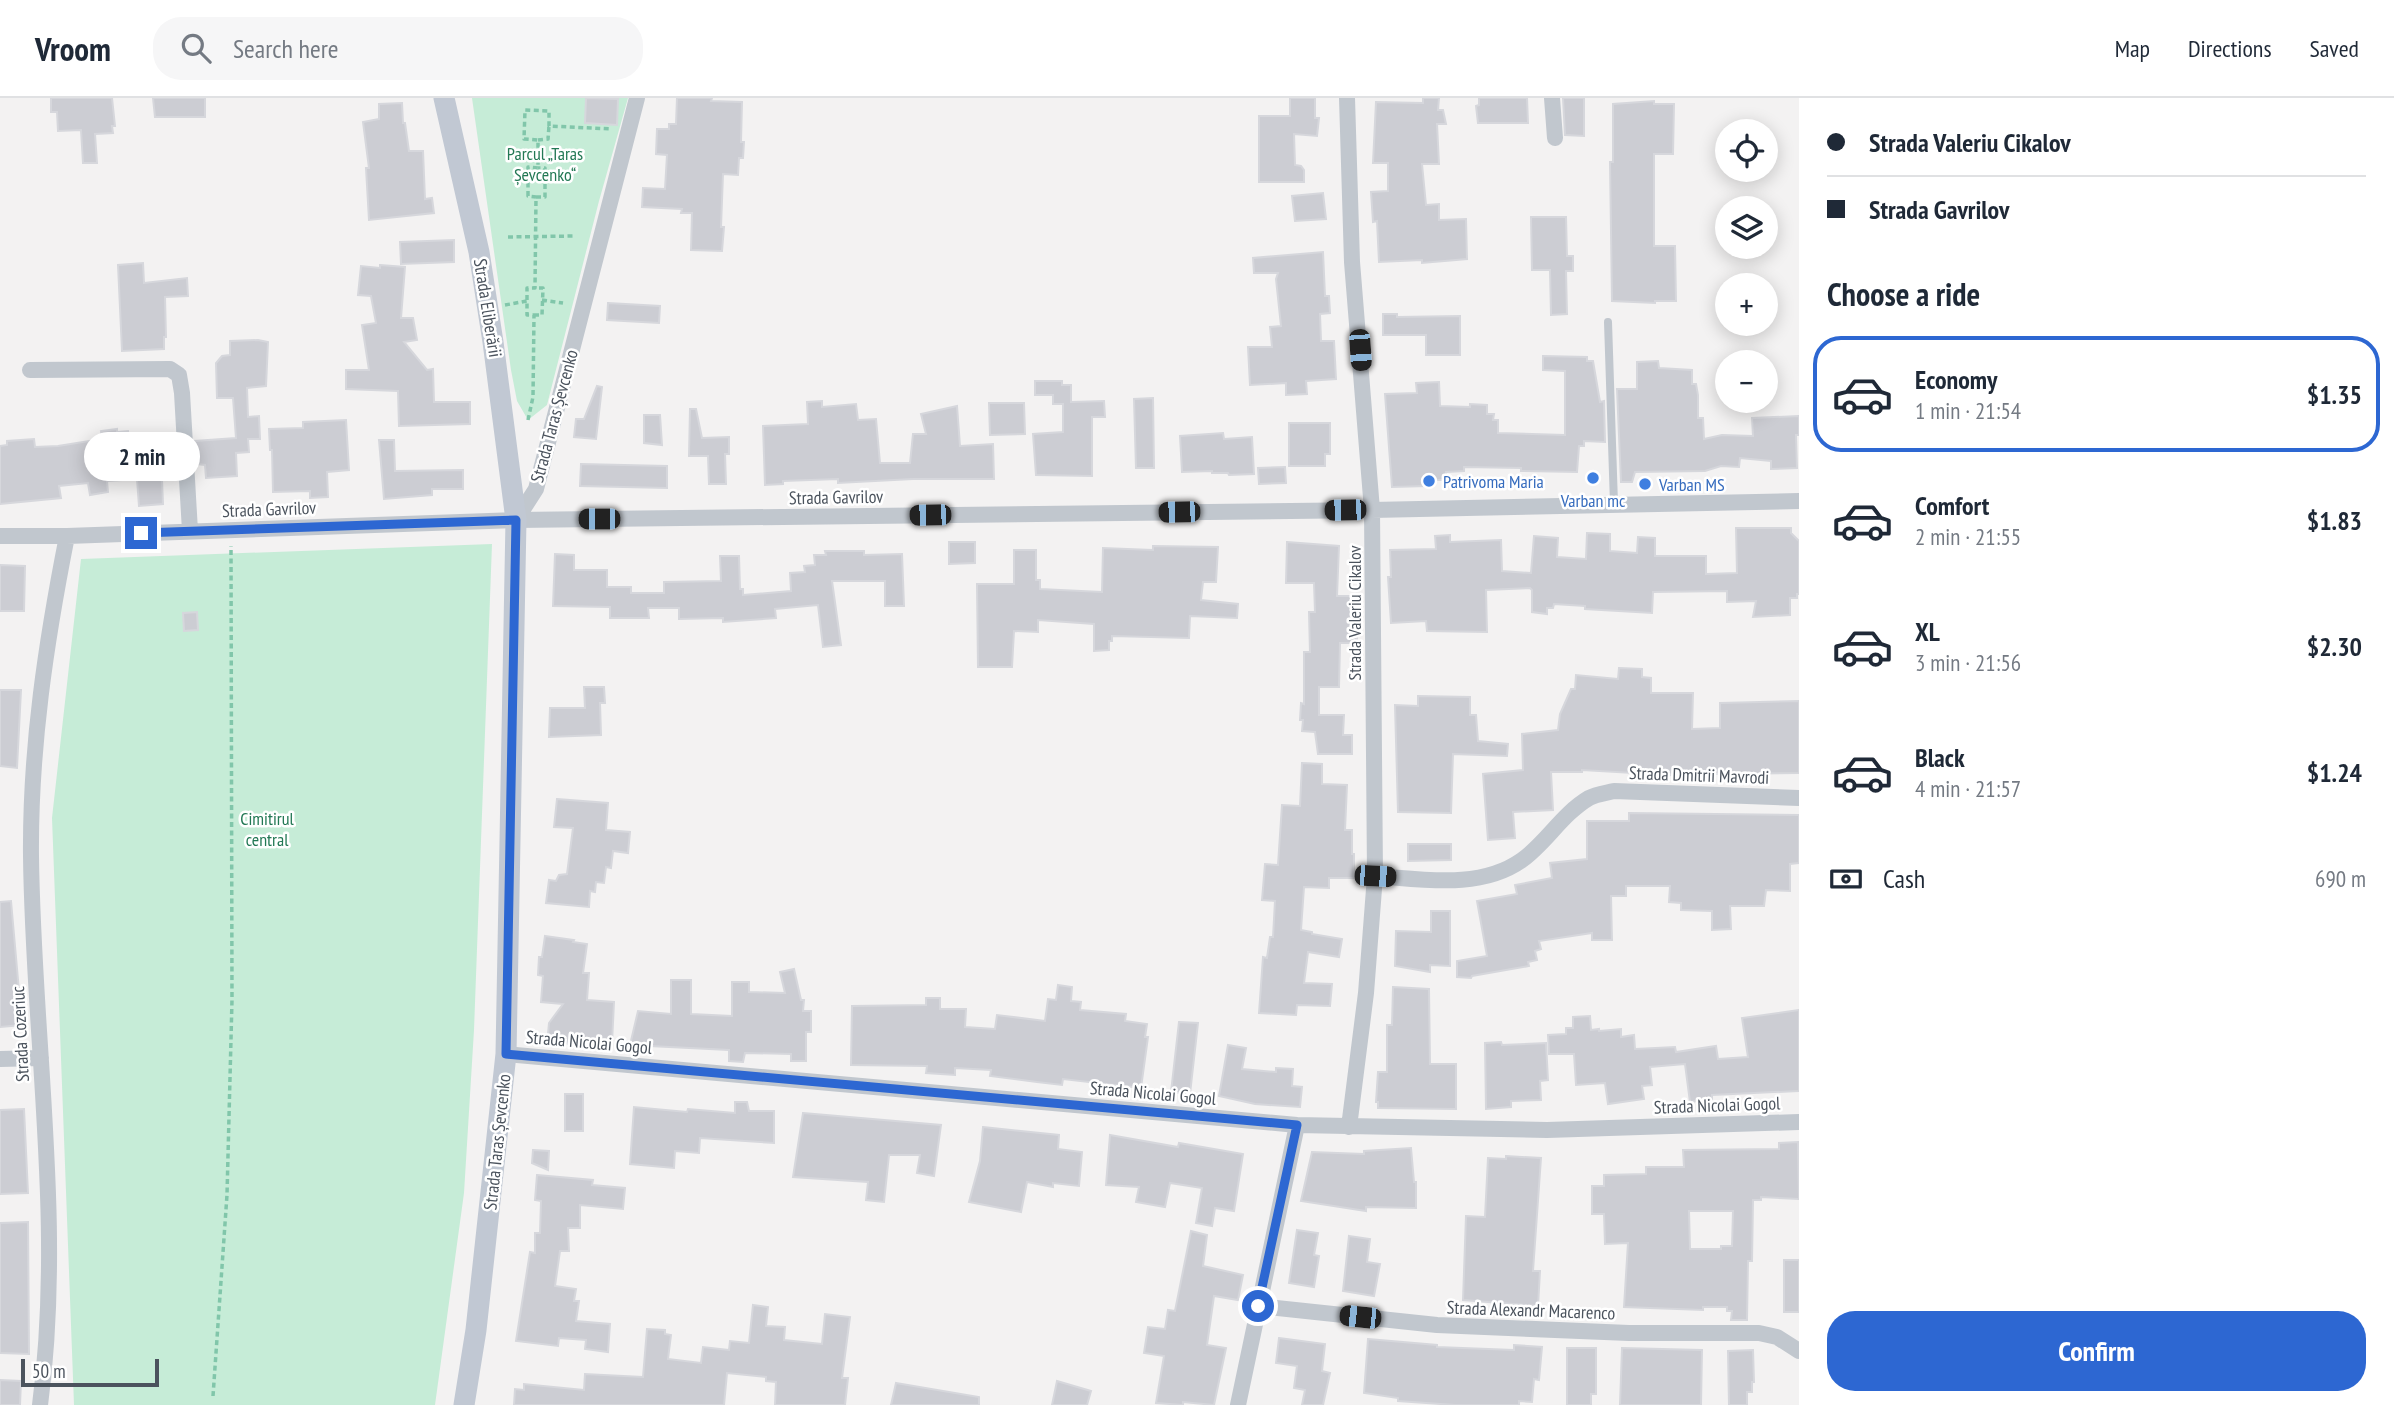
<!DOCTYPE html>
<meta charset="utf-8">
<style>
body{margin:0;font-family:"PT Sans Narrow",sans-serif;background:#f6f6f7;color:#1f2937;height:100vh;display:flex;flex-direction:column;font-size:26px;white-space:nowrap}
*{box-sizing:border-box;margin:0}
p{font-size:23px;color:#747a83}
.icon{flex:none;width:38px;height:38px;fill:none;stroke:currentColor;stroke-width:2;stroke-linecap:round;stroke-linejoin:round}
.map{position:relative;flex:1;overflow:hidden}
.side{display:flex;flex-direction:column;background:#fff;width:595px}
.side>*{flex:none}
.top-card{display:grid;align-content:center;height:154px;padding:0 28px;background:#fff}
.buttons{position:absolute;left:1715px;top:21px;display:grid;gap:14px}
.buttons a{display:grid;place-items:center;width:63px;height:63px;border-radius:50%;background:#fff;box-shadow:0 4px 18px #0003;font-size:35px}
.scale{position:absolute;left:21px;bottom:18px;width:138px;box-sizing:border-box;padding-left:7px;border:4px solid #4b535d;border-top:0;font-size:19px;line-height:24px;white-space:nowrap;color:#4b535d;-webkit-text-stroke:5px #fff;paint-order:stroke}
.end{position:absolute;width:32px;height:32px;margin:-16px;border:9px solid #2d67d2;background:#fff;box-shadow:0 0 0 4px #fff}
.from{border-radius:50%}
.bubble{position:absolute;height:49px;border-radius:24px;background:#fff;box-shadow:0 4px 18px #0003;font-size:23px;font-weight:800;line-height:49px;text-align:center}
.car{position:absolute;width:21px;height:42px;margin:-21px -10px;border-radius:9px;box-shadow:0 0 5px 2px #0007;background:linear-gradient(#222 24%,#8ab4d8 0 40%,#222 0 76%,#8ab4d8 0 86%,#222 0)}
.top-card b{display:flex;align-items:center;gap:24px;height:66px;font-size:26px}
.top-card b+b{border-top:2px solid #e0e1e3}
.top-card i{width:18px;height:18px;background:#1f2937}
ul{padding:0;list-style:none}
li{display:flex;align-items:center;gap:21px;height:116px;margin:0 14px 10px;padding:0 14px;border:4px solid transparent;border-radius:28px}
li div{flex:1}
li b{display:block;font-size:26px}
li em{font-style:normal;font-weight:800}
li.on{border-color:#2d67d2}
li>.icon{width:63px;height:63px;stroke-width:1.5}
h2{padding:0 28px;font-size:32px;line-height:84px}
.pay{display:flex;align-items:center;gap:18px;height:77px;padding:0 28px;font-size:26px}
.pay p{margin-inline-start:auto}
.primary-button{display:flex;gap:14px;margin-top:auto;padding:14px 28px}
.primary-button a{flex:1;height:80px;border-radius:28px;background:#2d67d2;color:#fff;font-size:28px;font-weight:800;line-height:80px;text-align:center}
header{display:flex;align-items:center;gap:42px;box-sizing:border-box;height:98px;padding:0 35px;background:#fff;border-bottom:2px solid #e0e1e3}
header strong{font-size:33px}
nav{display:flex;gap:38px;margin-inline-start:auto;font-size:24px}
.search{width:490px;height:63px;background:#f6f6f7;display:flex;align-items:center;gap:18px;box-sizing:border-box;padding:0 24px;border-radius:28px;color:#747a83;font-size:26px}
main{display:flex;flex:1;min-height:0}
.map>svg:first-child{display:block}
.green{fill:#c6ecd7}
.building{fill:#cccdd3;stroke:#d6d7dc;stroke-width:2;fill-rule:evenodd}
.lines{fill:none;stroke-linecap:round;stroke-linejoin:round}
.path{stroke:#81c6aa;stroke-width:3.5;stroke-dasharray:5 3.5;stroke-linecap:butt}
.service{stroke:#c1c7ce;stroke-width:8}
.minor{stroke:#c1c7ce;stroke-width:16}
.secondary{stroke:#c1c8d3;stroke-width:21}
.route{stroke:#2d67d2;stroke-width:9}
.shop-dot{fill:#3f7fe0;stroke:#fff;stroke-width:2.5}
.labels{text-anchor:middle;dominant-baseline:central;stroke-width:5;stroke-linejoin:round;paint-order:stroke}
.park-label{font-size:18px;fill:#227854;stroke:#fff}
.street-label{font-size:18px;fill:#4b535d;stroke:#fff}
.shop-label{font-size:18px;fill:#366cbe;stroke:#fff;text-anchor:start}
</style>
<header>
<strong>Vroom</strong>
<div class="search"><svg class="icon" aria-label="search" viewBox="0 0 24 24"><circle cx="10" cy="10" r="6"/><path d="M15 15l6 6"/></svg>Search here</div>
<nav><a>Map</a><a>Directions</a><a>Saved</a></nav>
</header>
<main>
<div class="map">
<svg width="1799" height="1307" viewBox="0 0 1799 1307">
<rect width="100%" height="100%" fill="#f3f2f2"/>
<path class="green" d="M472,0H628L599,103L547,307L528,322L517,303L511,272Z
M492,446L474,932L464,1095L435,1307H74L52,720L81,461Z"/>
<path class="building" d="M51,0H112L115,28H112L113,35L95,36L97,65H83L81,32L58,33L57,14H51Z
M153,0H205V19H155Z
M586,0L618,1L617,27L585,25Z
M677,0H712L711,3L742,4L741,44H744L743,60H739L738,77L723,76L721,129H724L722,153L691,152L692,115H681L682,111L642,109L643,90L665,91L667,57L656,56L657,31H669V26H676Z
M1290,0H1315V20H1319L1317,38L1294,36L1295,67L1301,68L1304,72V84H1259V18H1290Z
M1423,0H1439L1438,12H1443L1446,26H1437L1439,66H1422L1426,107L1439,106V122L1466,121L1467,161L1422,165V162L1379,164L1377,123L1373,124L1371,94L1388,93V65H1373L1376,4L1423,5Z
M1479,0H1527L1528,25H1478L1476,8L1479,7Z
M1563,0H1584V38L1565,37Z
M1654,3V6H1674L1673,56H1654V148H1675L1676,203H1655V205L1612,203L1610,64H1613V6Z
M402,5L403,25H405L409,53H423L425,101L432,100L434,115L369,122L366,70H369L363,24L379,21V6Z
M1323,95L1326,121L1295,123L1292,98Z
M1531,119H1566L1567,158H1573V173H1566L1567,216L1551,217L1550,172H1532Z
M454,142V164L401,166L400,144Z
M1323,154L1325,198H1329L1330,215L1320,216L1321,243H1334L1336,281L1306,283L1307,296L1286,297V285L1250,287L1248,249H1272L1270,229L1281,228L1276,181L1278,175H1254L1253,160Z
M143,165L144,185L187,180L188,198L165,199L166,239H164V251L122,253L118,167Z
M380,167L405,169L401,220H413L417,242L404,244L427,272L433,271L434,304H470V326L399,328L398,293L346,291V272H369L362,227L376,225L371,198L358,197L361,168L380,170Z
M608,205L660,208L659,225L607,222Z
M1383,216H1397V219L1460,218V257H1426V237H1383Z
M258,242L268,244L266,288L247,290L248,319L259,318L260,341H248L249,354L236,355L237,378L206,380L205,367L197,366L195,343L236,340L233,300H217L216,265L222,258L230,257V243Z
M1543,258L1587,259V263H1593L1600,304L1604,303L1605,344L1584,343V348H1579L1577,374L1521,373V370L1464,369V373L1446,374V382H1427V388L1392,389L1385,296L1417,295L1416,285L1439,284L1440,308L1470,309V306L1487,307V316H1494L1493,322H1498V335L1565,337V273L1543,272Z
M1658,263L1659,270L1692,272V286H1696L1698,297V320H1703L1704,341L1722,337L1753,338L1752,320L1799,318V337H1796L1797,370L1771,371V363L1740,360L1739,369L1721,368L1705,373L1635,374L1632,384H1621L1617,291H1637V264Z
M1035,283H1062V287H1071V304L1104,303L1105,319H1092V378L1036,377L1033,336L1063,334V306H1053V297H1035Z
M597,288L602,289L596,341L574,339L576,321H584Z
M1153,300L1154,370H1136L1134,301Z
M822,303V309L856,306L858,322L876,321L880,365H910L913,336H926L921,316L957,308L960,348L993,346L994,381H913L838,385V381L783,383V386L765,387L763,328L808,326L807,304Z
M989,305H1024L1025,336L990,337Z
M690,311H696L702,340L729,339V356H725L726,386H709L708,358H689Z
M644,317H660L662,347L644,345Z
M346,322L349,372L327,374L328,399L310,400V393L273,394L272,352H270L269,331L303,330V324Z
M1289,325H1330V356H1325V368H1289Z
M117,331V334L128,333L130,351L140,350V360L161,358L163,406L139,408L137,381L107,383L108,394L90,397L88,385L59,388L61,400L0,406V348L7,347V343L34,341L35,349L58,348L102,341L101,333Z
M1223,335L1224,341L1252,339L1254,376L1229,377L1228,375H1212V373L1182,374L1180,338Z
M379,342H394L395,373L463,372V391H432V397L384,401Z
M581,366L667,368V390L580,388Z
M1285,369L1286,385L1259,386L1258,370Z
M1736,430H1791V435L1799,443V496H1797V500H1790V517L1753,519L1756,503L1727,504V493L1653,494L1652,515L1585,511V508L1554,506L1553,510H1547V516L1532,514V492L1530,490L1486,492L1487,534L1427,533L1426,523L1391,525L1388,479H1391L1390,452L1436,451L1435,438L1450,437V444L1501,442L1502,473L1531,475L1534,438L1558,440L1557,459L1586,461L1587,435L1610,436V453L1637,455L1638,439L1655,440V458H1706V476L1737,475Z
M949,444H975V465L949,466Z
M1287,444L1339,448L1337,498H1357V545H1340L1339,589H1319V617H1344L1343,637H1352V656H1318L1315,634L1302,633L1303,622H1300L1301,605L1304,606V554H1310L1309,514H1315L1314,485H1286Z
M1153,448L1218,449L1216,484H1203L1201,502L1238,506L1237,520L1190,518L1189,540L1112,538V543H1109V552L1094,553V526L1038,522V534L1014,533L1012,569H978L977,486H1014V452H1036V482H1040V491L1102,494L1103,450L1153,452Z
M825,453H864V457L902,456L904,508H885V483H832L841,547L823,549L818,507L775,511L776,520L723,524V520L679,521V510H648L649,520H610V509L553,508L555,456L574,457V472H607V489H631V495H664V484L721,483L720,458H739L740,491H743V497L791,493L790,475L805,474L804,468L815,467L814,457H826Z
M0,467L25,468L24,513H0Z
M197,514L198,532L184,533L183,515Z
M1619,570L1642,571V579L1651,580V595H1693L1692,631L1720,630V605L1799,603V675L1719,676H1702V679L1582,672V674H1551L1553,712L1513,714L1515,740L1488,742L1483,676L1523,672L1522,636L1558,632L1560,616L1571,591H1575L1576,577L1618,581Z
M584,589H604L605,605H600L601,637L549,639L550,610H585Z
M0,592H21L17,670L0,668Z
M1418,598L1470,599V617H1476L1478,643L1508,646L1507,658L1453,656L1451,715L1398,714L1395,607L1418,608Z
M1302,665L1322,666V686L1347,687L1345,732H1352V756H1354V780H1329V790L1304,789L1301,832L1312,834V836L1342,841L1339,859L1308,854L1304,885L1332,886L1330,908L1297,907L1296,917L1259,915L1263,859L1267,860L1270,839H1273L1275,803L1262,802L1265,766L1278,767L1282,707L1300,708Z
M557,701L608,705L606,732L630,734L628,755L613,753L611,770L606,769L604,785L596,784L595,794L590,793L589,809L546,805L549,782L556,783L559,777L567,776L573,730L554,729Z
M1629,715L1799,717V765L1790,766V793L1766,792L1764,808H1730L1731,831L1712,832V813L1681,812V805L1669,804L1670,788H1626V798H1611L1612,842H1592V835L1539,843L1541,851L1535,853L1537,862L1528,864L1529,868L1472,878L1471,880L1457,879V863L1487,858L1477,803L1517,796L1515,787L1552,780L1550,765L1587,761V723H1629Z
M1408,746H1451V762L1408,763Z
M11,803L22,927L0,929V804Z
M1431,813H1450V868L1430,867V874L1395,868L1396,833L1431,834Z
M545,838L574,842L573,844L587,846L583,875H589L587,902L614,904L612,945H600V948L568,946L548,936L549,925L563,906L541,904L543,878L538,877L539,859H542Z
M794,871L801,902H804L803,913H811V934H806V963H791V956L745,955L743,964L729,963V952L630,947L638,913L671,916V882H691V916L732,918V884H749V894L785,895L780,874Z
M1058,887L1072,889L1071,903L1081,904L1080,912L1126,916L1125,923L1147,926L1145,939H1148L1141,990L1063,981L1062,987L1037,984L990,978L991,972L955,970V977L926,975L927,968L851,967L852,908L926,907V900H940V911H966L965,929L995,931L997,917L1045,923L1048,901L1056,902Z
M1393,889L1429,891L1430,966H1456V1011L1378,1010V1004H1376L1378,974H1387V927H1392Z
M1799,912V993L1712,997V1001L1690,1004L1685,966L1650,969L1652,987L1642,988L1644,1001L1608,1006L1605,985L1576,987L1574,956H1549L1548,937L1566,936V930H1573V919L1590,918L1591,932L1599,931V933L1621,931V939L1634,937L1635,951L1675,949L1676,954L1716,948L1718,961L1748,959L1742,920Z
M1179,924L1198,925L1190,996L1171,994Z
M1501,944L1502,947L1546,945L1548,982L1540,983L1541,1002L1511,1003V1009L1486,1011L1485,945Z
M1228,947L1246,950L1242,971L1276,974V970L1293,971L1292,988L1302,989L1300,1009L1255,1006L1219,998Z
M565,996H583V1033H565Z
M735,1004H747L749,1013H774V1045L700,1040L699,1055L675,1053L674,1070L630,1066L634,1009L687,1014L688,1011L735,1015Z
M24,1011L28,1095L0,1096V1012Z
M803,1015L941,1027L934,1078L917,1075L920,1057H889L884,1104L866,1102L868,1084L793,1079Z
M983,1029L1059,1037L1058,1051L1082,1054L1079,1088L1053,1085V1089L1027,1084L1021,1114L969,1104L980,1063Z
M1110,1037L1178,1049L1179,1045L1243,1056L1234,1113L1215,1110L1212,1128L1196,1125L1202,1090L1170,1085L1165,1109L1136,1104L1139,1089L1106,1087Z
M1798,1044L1799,1101L1761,1099V1102H1753L1752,1163H1748L1747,1222H1731L1732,1213H1727V1209H1703V1212L1624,1209L1628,1145L1605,1146L1604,1116H1592V1088H1604V1077L1646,1076V1069H1684L1683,1052L1779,1051V1045ZM1689,1113H1733L1732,1148H1721V1151H1690Z
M1411,1050L1414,1084H1416V1110L1366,1109V1113L1301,1103L1312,1054L1364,1056V1053Z
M533,1052L549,1053L548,1072L532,1065Z
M1506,1058L1541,1060L1533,1173H1540L1538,1208L1463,1202L1466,1118L1485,1119L1488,1060L1506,1061Z
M537,1077L593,1082L592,1087L625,1090L623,1111L580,1107V1130H568L569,1153H560L555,1188L576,1191L574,1203H579L576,1223L610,1226L608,1254L585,1251L586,1242L559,1240L558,1248L516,1243L530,1154L535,1155V1135H540L541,1103L535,1102Z
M28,1124L29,1256L0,1255V1125Z
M1297,1132L1318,1135L1314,1157L1319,1158L1314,1189L1289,1185Z
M1191,1133L1207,1137L1203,1168L1243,1177L1238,1202L1214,1198L1207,1247L1226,1250L1214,1307L1183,1304V1307L1156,1305L1164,1258L1144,1255L1148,1229L1165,1231L1168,1212L1175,1213Z
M1349,1138L1370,1141L1367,1164L1380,1166L1374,1198L1343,1193Z
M1784,1162H1799V1214H1784Z
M753,1207L768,1209L766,1228L785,1229L784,1242L822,1246L825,1216L850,1219L842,1280H848L845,1307H775L776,1284L766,1283V1279L727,1275L724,1307H514L515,1291L524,1292V1286L584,1292L585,1276L643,1279L647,1231L665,1232V1236L671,1237L668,1261L701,1265L703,1249L729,1252L730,1243L749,1245Z
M1279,1240L1325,1246L1322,1273L1330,1275L1323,1307H1302L1305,1292L1294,1290L1297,1268L1276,1265Z
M1368,1241L1437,1247V1249L1514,1252V1247L1542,1249L1539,1282L1534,1281L1532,1304L1519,1303V1307H1455L1398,1303V1300L1364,1295Z
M1567,1250H1596V1296H1591V1307H1567Z
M1622,1250L1702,1252L1701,1307H1620Z
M1753,1252L1754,1284H1752V1294H1747V1307H1729L1728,1253Z
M0,1282L21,1283L20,1307H0Z
M1057,1283L1091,1293L1087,1307H1052Z
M896,1285L979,1299V1307H891Z"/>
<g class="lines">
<path class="path" d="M538,42L548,41L549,28
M536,99H545V70H538
M508,139L575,138
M542,202L563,205
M505,207L527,203
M534,217H542L543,190H535
M528,322L533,299L534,217H527V190H535L536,99L528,98V69L538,70V42L524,41L525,12L549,13V28L612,31
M213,1298L227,1097L232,902L231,448"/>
<path class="service" d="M1608,224L1614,406"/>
<path class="minor" d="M1347,0L1352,164L1372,412L1375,778L1366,895L1349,1029
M1552,0L1555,40
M30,272L170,271L179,277L182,295L190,433
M516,422L536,391L637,0
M0,438H67L516,422L1372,412L1799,403
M1375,778C1422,781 1480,792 1522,762C1546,745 1562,716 1589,700C1596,696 1606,695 1614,693L1799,700
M506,956L1297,1027L1547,1032L1799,1024
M0,961L41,960
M1258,1208L1437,1227L1629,1235H1759L1777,1239L1799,1253
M40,1307C64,1125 33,941 31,758C30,650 46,544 67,438
M1238,1307L1297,1027"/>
<path class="secondary" d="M444,0L479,154L493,244L516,422L506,956L476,1232L464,1307"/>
</g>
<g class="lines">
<path class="route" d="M141,435L516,422L506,956L1297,1027L1258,1208"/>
</g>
<g class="shop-dot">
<circle cx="1593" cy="380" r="7"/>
<circle cx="1429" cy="383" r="7"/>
<circle cx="1645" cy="386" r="7"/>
</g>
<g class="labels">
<g class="park-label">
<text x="545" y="55">Parcul „Taras<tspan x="545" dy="21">Șevcenko“</tspan></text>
<text x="267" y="720">Cimitirul<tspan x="267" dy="21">central</tspan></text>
</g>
<g class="street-label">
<text transform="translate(488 210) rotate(81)">Strada Eliberării</text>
<text transform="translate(554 318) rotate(-75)">Strada Taras Șevcenko</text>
<text transform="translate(836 399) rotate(-1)">Strada Gavrilov</text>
<text transform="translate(269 411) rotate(-2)">Strada Gavrilov</text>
<text transform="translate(1354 515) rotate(-90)">Strada Valeriu Cikalov</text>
<text transform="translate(1699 677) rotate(2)">Strada Dmitrii Mavrodi</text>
<text transform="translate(20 936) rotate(-93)">Strada Cozeriuc</text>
<text transform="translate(589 944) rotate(5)">Strada Nicolai Gogol</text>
<text transform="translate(1153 995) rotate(5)">Strada Nicolai Gogol</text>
<text transform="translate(1717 1007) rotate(-2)">Strada Nicolai Gogol</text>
<text transform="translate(497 1044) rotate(-84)">Strada Taras Șevcenko</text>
<text transform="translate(1531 1212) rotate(2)">Strada Alexandr Macarenco</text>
</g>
<g class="shop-label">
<text x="1443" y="383">Patrivoma Maria</text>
<text x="1659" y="386">Varban MS</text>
<text x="1593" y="402" text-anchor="middle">Varban mc</text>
</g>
</g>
</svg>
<div class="buttons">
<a><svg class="icon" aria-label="locate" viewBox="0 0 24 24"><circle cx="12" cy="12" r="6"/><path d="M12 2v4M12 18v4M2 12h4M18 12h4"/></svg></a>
<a><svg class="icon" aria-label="layers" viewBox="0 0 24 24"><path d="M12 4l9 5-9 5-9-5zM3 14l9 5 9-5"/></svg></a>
<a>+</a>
<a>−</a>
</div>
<div class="scale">50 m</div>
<i class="end from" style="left:1258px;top:1208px"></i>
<i class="end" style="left:141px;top:435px"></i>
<div class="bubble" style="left:84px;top:334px;width:116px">2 min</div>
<i class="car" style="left:1360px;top:252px;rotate:176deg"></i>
<i class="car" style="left:1345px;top:412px;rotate:269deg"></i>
<i class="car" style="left:1179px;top:414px;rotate:269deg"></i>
<i class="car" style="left:930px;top:417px;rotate:269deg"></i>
<i class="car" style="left:599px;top:421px;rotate:270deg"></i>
<i class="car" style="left:1375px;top:778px;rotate:93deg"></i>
<i class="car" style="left:1360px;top:1219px;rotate:276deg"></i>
</div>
<section class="side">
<div class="top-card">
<b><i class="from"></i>Strada Valeriu Cikalov</b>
<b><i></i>Strada Gavrilov</b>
</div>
<h2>Choose a ride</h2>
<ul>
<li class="on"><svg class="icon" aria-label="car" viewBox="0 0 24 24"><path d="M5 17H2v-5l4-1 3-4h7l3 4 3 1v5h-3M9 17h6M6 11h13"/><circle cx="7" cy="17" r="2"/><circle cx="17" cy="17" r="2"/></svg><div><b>Economy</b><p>1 min · 21:54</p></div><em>$1.35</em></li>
<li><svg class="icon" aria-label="car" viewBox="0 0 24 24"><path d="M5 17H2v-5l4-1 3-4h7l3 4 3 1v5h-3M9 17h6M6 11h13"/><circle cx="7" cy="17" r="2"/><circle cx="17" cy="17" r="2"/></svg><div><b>Comfort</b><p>2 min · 21:55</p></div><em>$1.83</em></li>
<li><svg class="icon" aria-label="car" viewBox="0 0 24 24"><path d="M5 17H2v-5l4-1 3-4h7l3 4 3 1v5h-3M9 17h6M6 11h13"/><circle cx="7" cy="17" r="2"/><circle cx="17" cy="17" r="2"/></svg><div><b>XL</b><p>3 min · 21:56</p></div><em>$2.30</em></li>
<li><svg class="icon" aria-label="car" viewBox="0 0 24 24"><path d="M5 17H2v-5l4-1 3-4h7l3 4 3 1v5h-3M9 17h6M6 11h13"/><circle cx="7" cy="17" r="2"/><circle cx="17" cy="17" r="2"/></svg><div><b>Black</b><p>4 min · 21:57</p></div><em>$1.24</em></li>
</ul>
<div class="pay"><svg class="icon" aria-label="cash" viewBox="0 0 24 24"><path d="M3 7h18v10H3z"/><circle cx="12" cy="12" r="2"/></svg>Cash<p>690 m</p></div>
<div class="primary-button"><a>Confirm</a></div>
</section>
</main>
